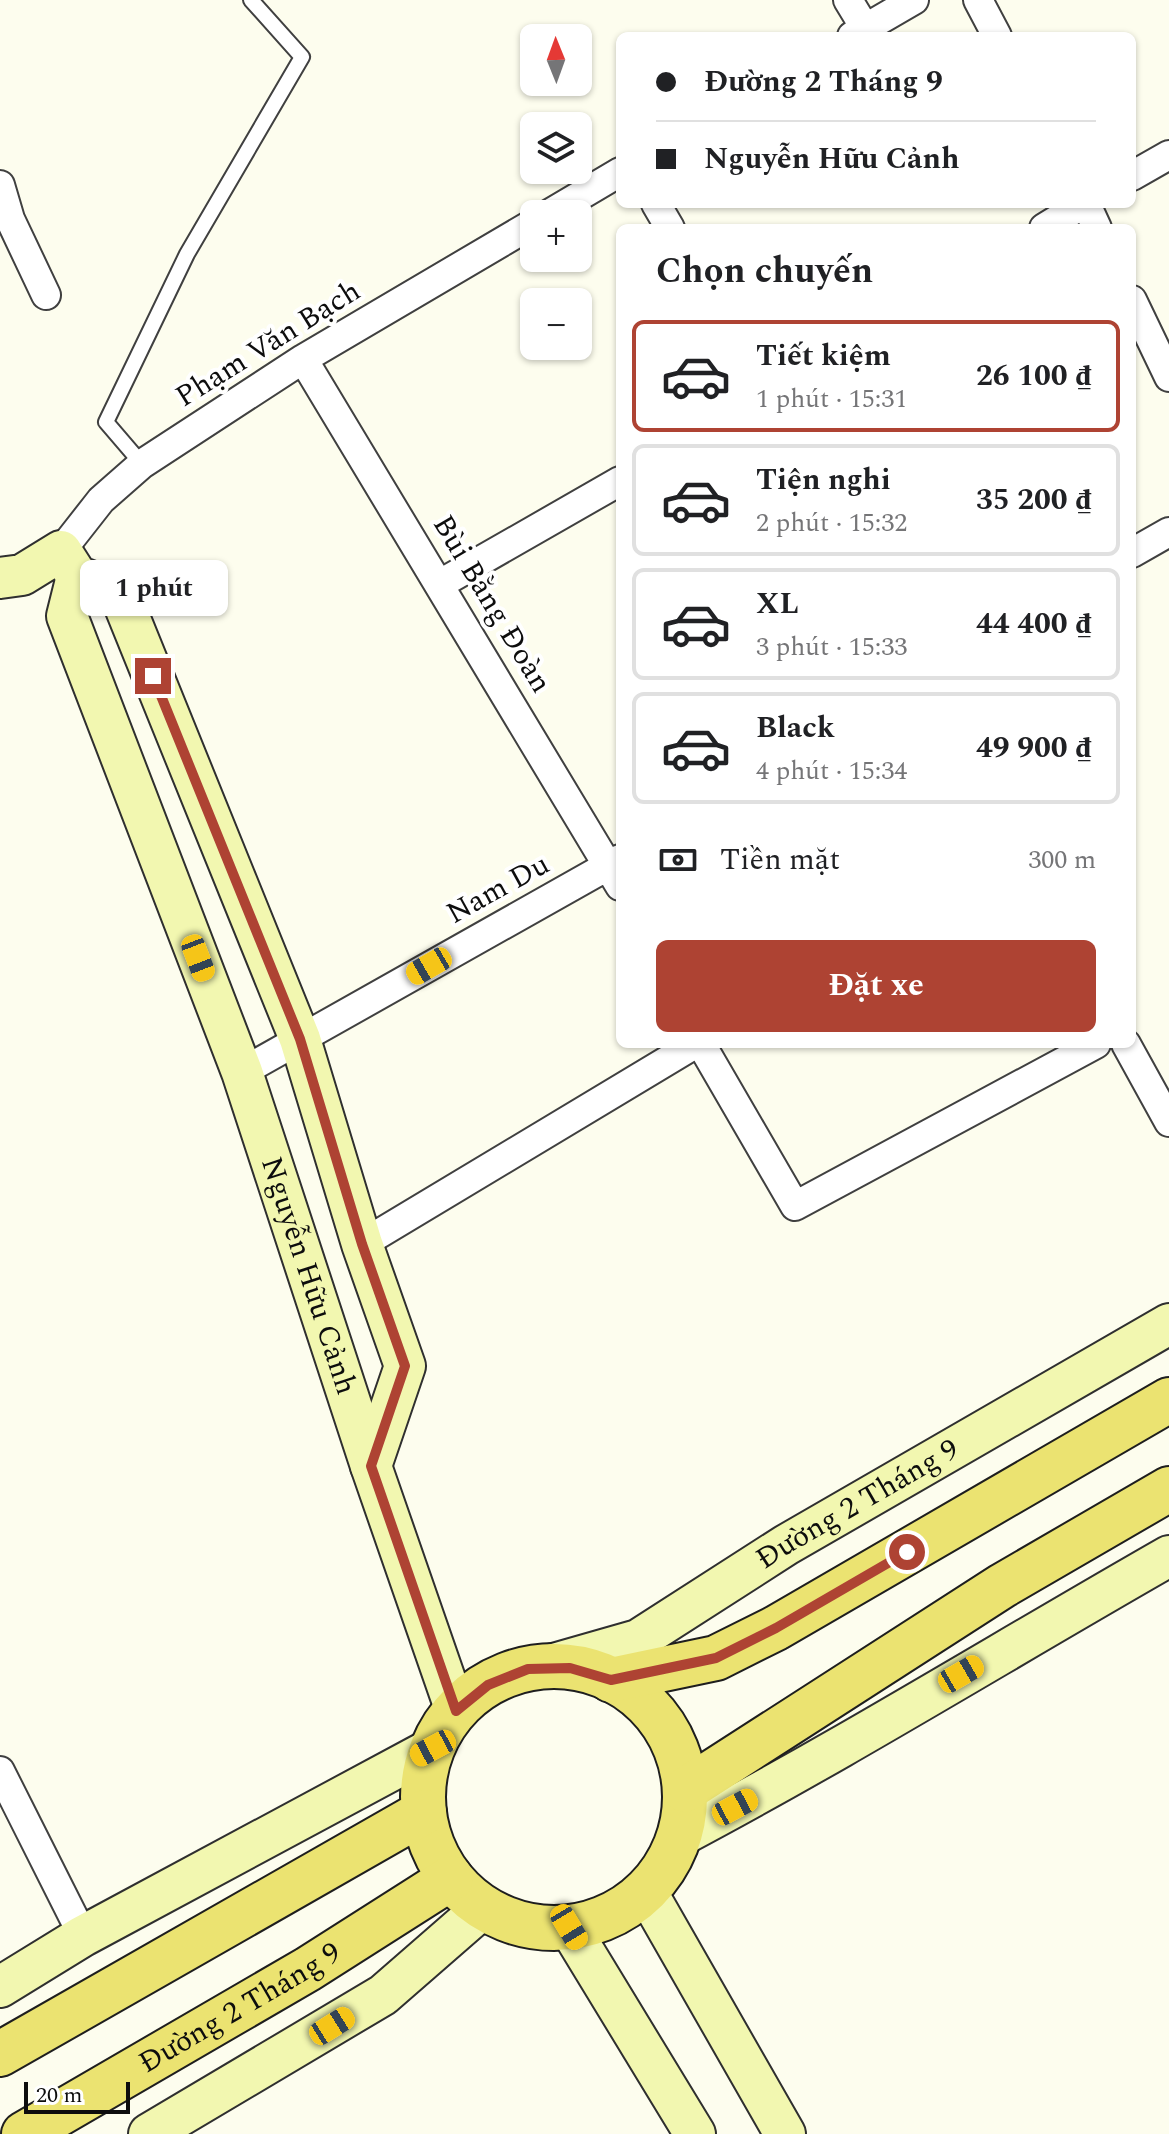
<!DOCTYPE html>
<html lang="vi">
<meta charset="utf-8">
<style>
body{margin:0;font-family:Spectral,serif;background:#f6f6f6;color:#202124;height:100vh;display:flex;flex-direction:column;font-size:30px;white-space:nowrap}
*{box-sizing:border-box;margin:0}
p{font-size:26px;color:#757577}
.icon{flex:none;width:44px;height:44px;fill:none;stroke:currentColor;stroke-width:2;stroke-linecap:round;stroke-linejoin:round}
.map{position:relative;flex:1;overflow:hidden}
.details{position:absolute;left:616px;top:224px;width:520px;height:824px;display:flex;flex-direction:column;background:#fff;border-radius:12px;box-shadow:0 2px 6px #0004}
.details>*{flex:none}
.top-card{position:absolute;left:616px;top:32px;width:520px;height:176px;border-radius:12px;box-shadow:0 2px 6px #0004;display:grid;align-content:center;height:176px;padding:0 40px;background:#fff}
.needle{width:52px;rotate:359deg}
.buttons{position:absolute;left:520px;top:24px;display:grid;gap:16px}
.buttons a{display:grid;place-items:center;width:72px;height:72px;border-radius:12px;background:#fff;box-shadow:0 2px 6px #0004;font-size:40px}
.scale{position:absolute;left:24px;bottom:20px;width:106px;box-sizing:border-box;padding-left:8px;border:4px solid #0d0d0d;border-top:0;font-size:22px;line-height:28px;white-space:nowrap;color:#0d0d0d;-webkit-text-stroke:6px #fff;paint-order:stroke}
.end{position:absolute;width:36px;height:36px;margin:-18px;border:10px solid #ae4333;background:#fff;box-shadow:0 0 0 4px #fff}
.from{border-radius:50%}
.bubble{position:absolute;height:56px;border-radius:12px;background:#fff;box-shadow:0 2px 6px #0004;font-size:26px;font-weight:700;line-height:56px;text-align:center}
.car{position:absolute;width:24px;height:48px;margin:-24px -12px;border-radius:10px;box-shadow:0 0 6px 2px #0007;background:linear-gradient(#f5c518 24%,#345 0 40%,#f5c518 0 76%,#345 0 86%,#f5c518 0)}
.top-card b{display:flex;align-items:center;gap:28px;height:76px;font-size:30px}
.top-card b+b{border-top:2px solid #e0e0e0}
.top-card i{width:20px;height:20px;background:#202124}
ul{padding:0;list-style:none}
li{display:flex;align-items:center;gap:24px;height:112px;margin:0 16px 12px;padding:0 24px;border:4px solid #e0e0e0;border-radius:12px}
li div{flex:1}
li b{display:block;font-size:30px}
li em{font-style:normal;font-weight:700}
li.selected{border-color:#ae4333}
li>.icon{width:72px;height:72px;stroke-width:1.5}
h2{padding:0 40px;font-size:36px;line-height:96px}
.pay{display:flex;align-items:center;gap:20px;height:88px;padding:0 40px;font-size:30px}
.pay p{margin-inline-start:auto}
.primary-button{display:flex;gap:16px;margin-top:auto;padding:16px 40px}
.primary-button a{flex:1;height:92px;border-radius:12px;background:#ae4333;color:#fff;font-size:32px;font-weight:700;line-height:92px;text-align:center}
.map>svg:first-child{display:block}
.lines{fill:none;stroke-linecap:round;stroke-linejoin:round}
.lane-casing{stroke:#404040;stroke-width:18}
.street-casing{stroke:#404040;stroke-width:32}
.secondary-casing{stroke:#2f2f2f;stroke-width:44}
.primary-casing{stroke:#1e1e1e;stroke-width:48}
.lane{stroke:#fff;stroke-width:14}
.street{stroke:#fff;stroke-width:28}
.secondary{stroke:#f2f7b0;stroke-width:40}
.primary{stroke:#ebe371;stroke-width:44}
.route{stroke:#ae4333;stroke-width:10}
.labels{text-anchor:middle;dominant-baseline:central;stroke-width:8;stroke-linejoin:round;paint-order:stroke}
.street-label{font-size:30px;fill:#0d0d0d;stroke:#fff}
</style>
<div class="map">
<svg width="1169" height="2134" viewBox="0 0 1169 2134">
<rect width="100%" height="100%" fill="#fdfdee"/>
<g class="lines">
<g class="lane-casing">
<path id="lane" d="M142,464L106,422L187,254L302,57L251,0"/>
</g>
<g class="street-casing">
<path id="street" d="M848,0L865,28
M978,0L997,36
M852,36L914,0
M1132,176L1169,155
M0,185L10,219L46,295
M656,204L670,228
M1086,204L1097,228
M549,214L620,172
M1044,228L1083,204
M1132,300L1169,377
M303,359L620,886
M61,551L101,500L142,464L303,359L534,223
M1132,553L1169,532
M440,584L620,481
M701,1044L795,1206L1096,1044
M1126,1044L1169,1122
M242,1072L620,859
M362,1244L695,1044
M0,1771L83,1936"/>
</g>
<g class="secondary-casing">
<g id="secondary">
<path id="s1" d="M77,576L67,616L242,1072L371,1466L456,1711"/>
<path d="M0,578L22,575L61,551L77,576L119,592L300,1039L362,1244L405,1366L371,1466"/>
<path id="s2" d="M540,1668L638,1640L786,1545L1169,1324"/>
<path d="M680,1836C846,1748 1006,1649 1169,1556"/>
<path d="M646,1891L785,2134"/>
<path d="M569,1927L695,2134"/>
<path d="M0,1987L83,1936L433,1748"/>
<path d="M149,2134L383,1995L484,1907"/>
</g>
</g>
<g class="primary-casing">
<g id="primary">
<circle cx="554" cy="1797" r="131"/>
<path d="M611,1680L716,1658L776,1628L1169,1400"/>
<path d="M685,1790L1002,1586L1169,1489"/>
<path d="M0,2054L424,1812"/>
<path id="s3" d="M24,2134L308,1969L451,1878"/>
</g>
</g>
<use href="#lane" class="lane"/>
<use href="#street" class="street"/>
<use href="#secondary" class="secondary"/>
<use href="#primary" class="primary"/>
</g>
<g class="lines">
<path class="route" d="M153,676L300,1039L362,1244L405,1366L371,1466L456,1711L488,1685L528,1669L570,1668L611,1680L716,1658L776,1628L907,1552"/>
</g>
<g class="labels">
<g class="street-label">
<text transform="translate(268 344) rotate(-32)">Phạm Văn Bạch</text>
<text transform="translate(492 604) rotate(59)">Bùi Bằng Đoàn</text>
<text transform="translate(498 889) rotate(-29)">Nam Du</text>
<text stroke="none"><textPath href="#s1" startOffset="744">Nguyễn Hữu Cảnh</textPath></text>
<text stroke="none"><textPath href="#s2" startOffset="360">Đường 2 Tháng 9</textPath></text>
<text stroke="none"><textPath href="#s3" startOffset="250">Đường 2 Tháng 9</textPath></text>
</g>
</g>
</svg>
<div class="buttons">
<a><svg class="needle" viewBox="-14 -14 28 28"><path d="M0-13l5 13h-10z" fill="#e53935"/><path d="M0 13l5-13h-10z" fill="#757577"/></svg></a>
<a><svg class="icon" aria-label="layers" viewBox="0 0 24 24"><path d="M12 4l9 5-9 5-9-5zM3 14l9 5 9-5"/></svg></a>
<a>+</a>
<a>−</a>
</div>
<div class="scale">20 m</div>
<i class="end from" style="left:907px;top:1552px"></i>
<i class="end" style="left:153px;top:676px"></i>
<div class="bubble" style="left:80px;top:560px;width:148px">1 phút</div>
<i class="car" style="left:198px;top:958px;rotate:159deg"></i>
<i class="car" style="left:429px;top:966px;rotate:240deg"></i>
<i class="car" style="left:961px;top:1674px;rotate:60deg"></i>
<i class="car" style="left:433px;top:1748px;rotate:242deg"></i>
<i class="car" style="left:735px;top:1807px;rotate:62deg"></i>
<i class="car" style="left:569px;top:1927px;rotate:149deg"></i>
<i class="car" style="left:332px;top:2026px;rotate:58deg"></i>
<div class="top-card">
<b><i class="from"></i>Đường 2 Tháng 9</b>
<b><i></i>Nguyễn Hữu Cảnh</b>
</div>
<section class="details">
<h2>Chọn chuyến</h2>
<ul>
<li class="selected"><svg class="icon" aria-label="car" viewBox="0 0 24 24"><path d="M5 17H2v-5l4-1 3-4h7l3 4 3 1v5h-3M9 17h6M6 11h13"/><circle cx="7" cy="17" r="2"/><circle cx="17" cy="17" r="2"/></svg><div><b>Tiết kiệm</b><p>1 phút · 15:31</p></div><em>26 100 ₫</em></li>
<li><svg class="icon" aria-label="car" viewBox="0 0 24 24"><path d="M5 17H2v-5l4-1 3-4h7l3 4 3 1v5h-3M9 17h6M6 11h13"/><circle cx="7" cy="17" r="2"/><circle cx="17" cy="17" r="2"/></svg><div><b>Tiện nghi</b><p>2 phút · 15:32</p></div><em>35 200 ₫</em></li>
<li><svg class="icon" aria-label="car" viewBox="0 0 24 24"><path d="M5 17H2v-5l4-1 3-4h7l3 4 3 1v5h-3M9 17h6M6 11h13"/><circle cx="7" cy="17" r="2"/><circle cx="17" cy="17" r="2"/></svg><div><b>XL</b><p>3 phút · 15:33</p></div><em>44 400 ₫</em></li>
<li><svg class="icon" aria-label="car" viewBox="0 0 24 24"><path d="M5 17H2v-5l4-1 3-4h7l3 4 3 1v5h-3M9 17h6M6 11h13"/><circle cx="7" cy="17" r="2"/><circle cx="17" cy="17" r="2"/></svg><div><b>Black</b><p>4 phút · 15:34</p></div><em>49 900 ₫</em></li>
</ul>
<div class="pay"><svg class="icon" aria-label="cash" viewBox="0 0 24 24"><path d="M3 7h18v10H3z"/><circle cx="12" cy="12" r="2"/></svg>Tiền mặt<p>300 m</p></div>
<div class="primary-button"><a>Đặt xe</a></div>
</section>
</div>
